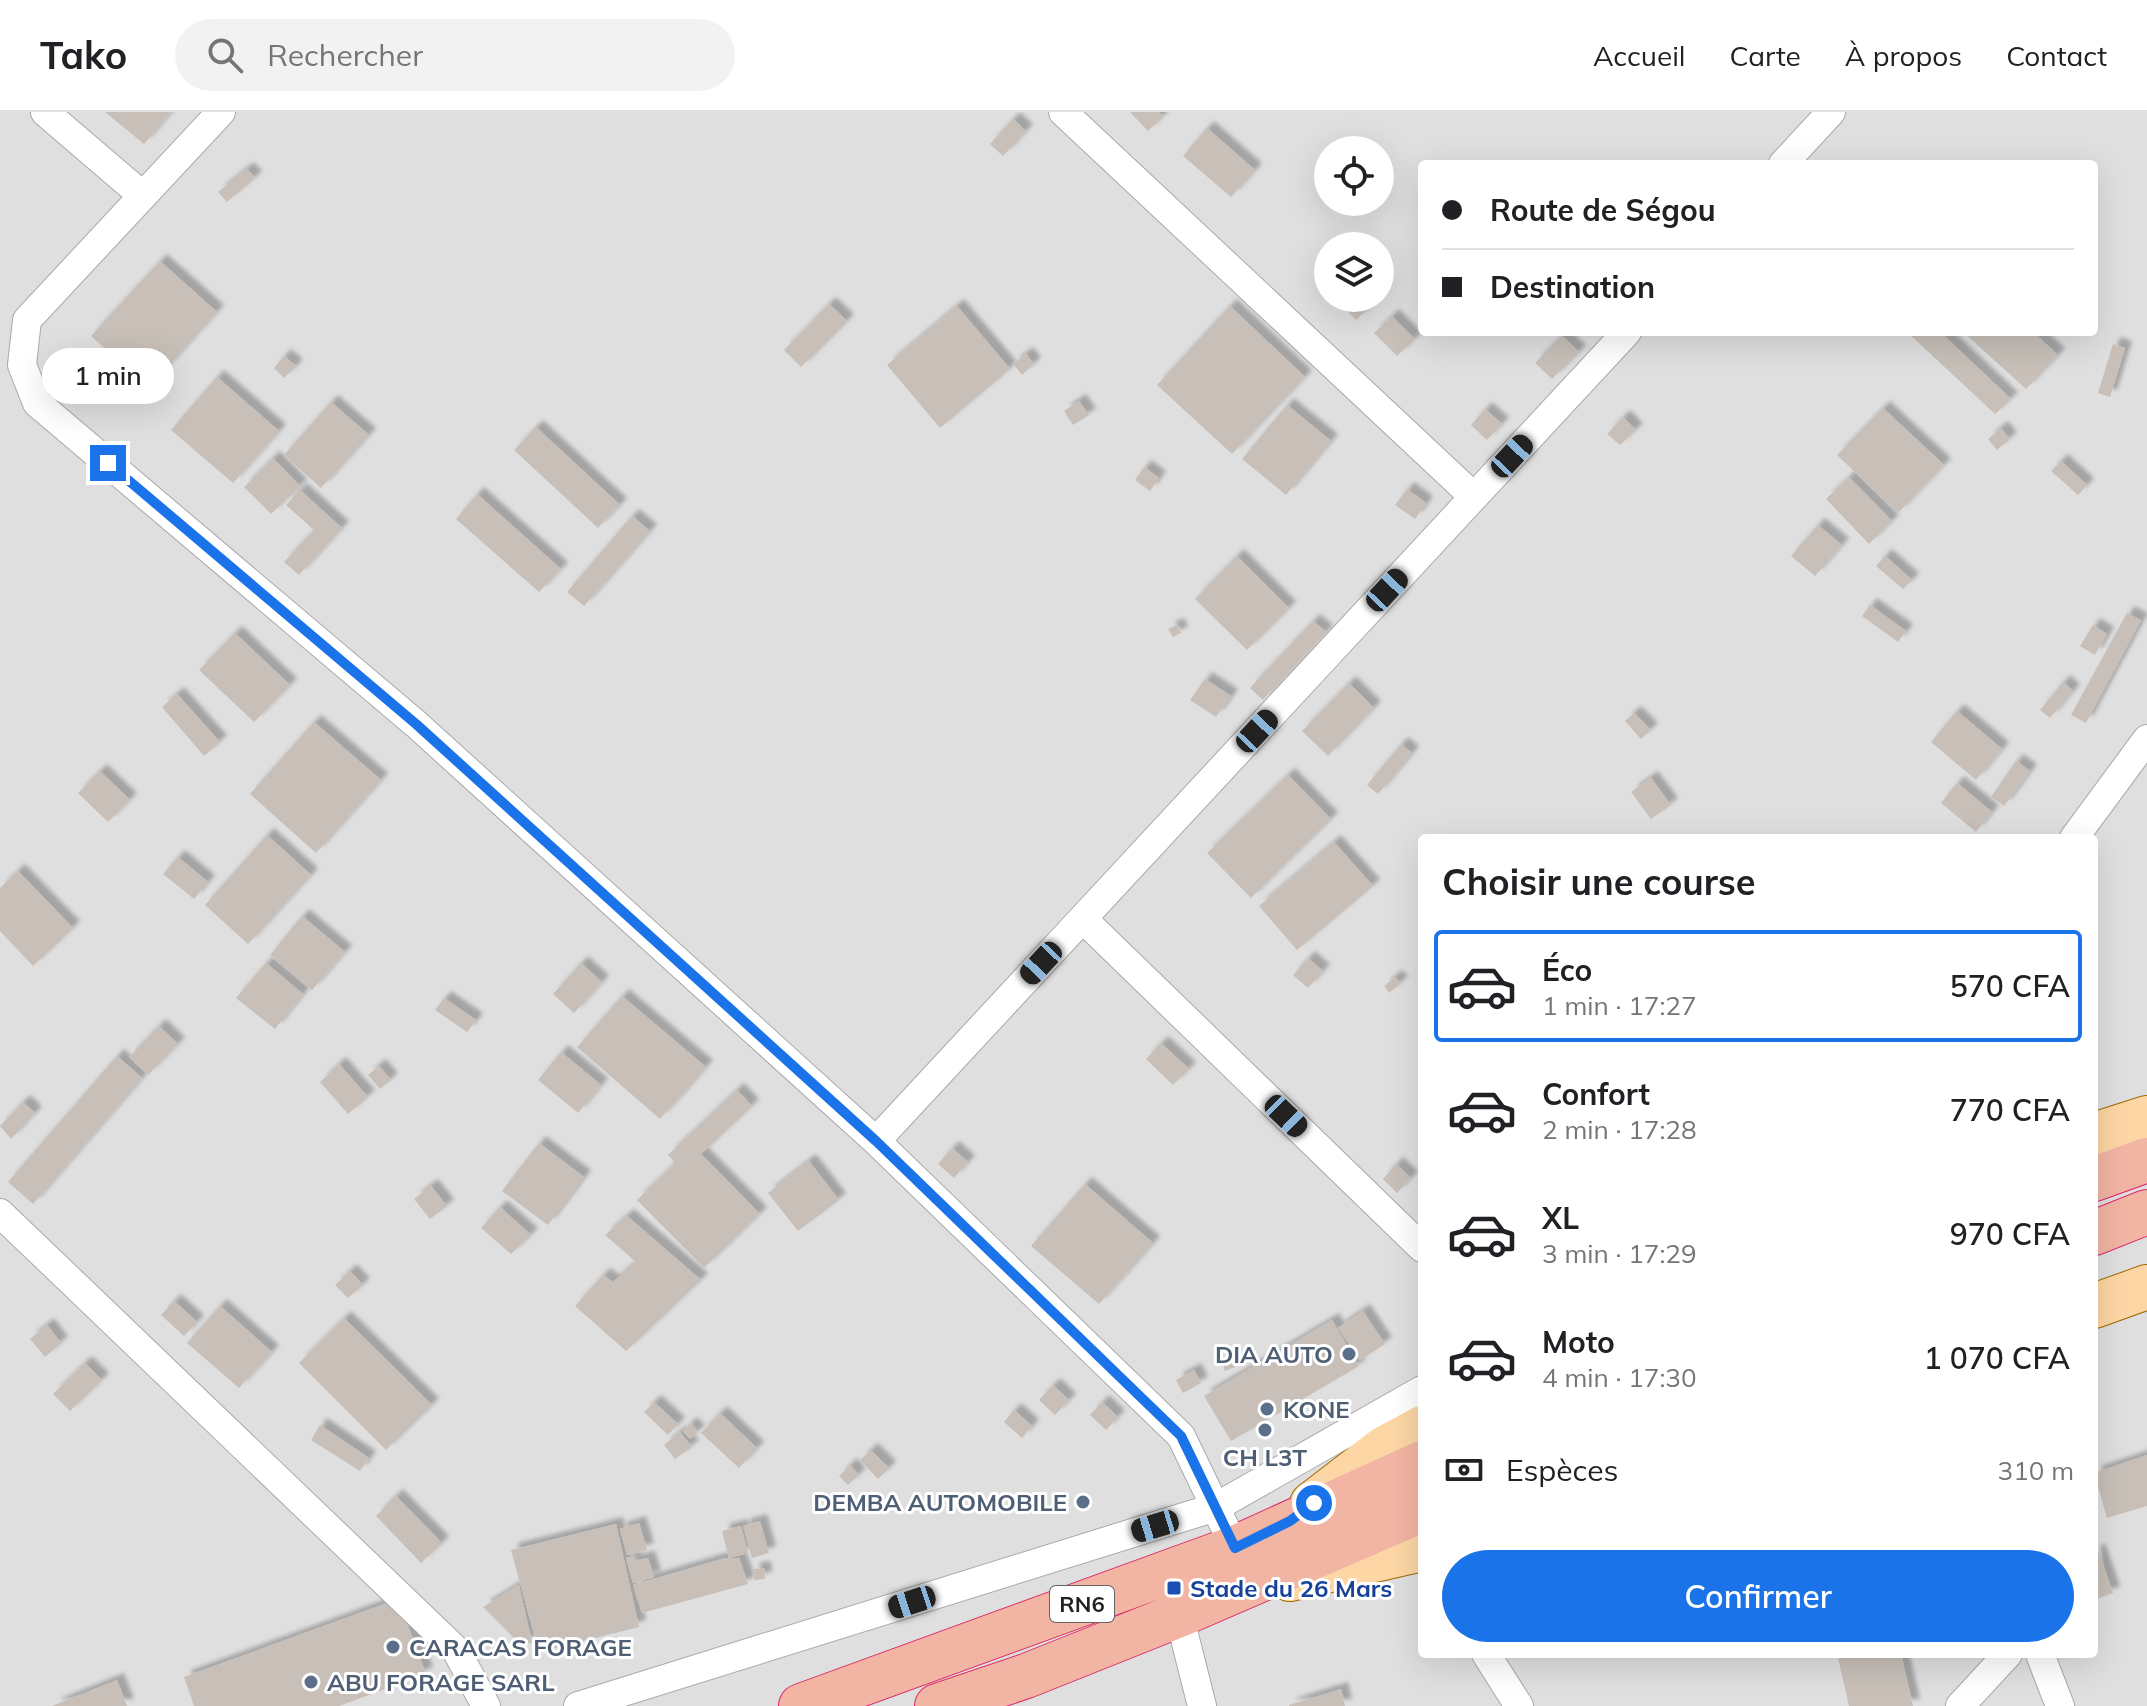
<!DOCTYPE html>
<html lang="fr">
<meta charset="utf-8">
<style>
body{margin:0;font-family:Mulish,sans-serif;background:#f2f2f2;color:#202124;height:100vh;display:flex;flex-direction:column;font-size:30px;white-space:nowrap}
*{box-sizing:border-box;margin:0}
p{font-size:26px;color:#757577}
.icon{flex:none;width:44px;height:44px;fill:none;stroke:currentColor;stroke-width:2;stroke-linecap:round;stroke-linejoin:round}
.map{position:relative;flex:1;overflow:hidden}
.panel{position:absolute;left:1418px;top:722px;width:680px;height:824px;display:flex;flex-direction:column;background:#fff;border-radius:8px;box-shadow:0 8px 32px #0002}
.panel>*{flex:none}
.banner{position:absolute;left:1418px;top:48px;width:680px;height:176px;border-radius:8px;box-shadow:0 8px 32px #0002;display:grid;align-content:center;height:176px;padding:0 24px;background:#fff}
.fabs{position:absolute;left:1314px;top:24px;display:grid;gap:16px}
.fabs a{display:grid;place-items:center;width:80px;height:80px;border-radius:50%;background:#fff;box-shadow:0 8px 32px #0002;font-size:40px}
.end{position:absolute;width:36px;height:36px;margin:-18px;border:10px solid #1a73e8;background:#fff;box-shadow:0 0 0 4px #fff}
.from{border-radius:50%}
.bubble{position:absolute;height:56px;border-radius:28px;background:#fff;box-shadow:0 8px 32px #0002;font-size:26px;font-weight:600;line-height:56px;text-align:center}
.car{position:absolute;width:24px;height:48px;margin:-24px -12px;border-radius:10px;box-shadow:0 0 6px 2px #0007;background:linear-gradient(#222 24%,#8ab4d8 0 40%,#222 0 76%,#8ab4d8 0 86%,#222 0)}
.banner b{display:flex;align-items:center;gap:28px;height:76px;font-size:30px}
.banner b+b{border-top:2px solid #e0e0e0}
.banner i{width:20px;height:20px;background:#202124}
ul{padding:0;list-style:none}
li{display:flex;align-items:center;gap:24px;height:112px;margin:0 16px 12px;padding:0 8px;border:4px solid transparent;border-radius:8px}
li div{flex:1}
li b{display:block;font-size:30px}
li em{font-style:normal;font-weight:600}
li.selected{border-color:#1a73e8}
li>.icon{width:72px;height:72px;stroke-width:1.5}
h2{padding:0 24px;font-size:36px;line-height:96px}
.pay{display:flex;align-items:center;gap:20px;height:88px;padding:0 24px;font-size:30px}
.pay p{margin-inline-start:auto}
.primary-button{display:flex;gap:16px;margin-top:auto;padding:16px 24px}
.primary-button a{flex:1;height:92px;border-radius:48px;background:#1a73e8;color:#fff;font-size:32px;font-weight:600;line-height:92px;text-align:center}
header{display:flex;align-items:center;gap:48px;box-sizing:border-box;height:112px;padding:0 40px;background:#fff;border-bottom:2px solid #e0e0e0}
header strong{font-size:38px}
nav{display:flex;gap:44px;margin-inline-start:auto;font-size:28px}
.search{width:560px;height:72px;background:#f2f2f2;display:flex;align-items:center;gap:20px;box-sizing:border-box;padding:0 28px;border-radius:44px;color:#757577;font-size:30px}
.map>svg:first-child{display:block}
.residential{fill:#e0dfdf;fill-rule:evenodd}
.building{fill:#c7bfb8;filter:url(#shadow)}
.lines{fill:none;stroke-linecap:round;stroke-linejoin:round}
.minor-casing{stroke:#a9a9a9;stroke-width:30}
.primary-casing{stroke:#a06b00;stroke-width:46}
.trunk-casing{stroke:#dc2a67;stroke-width:46}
.minor{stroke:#fff;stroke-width:28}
.primary{stroke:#fcd6a4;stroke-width:44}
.trunk{stroke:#f2b4a3;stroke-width:44}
.route{stroke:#1a73e8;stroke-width:10}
.service-dot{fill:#5c6f8a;stroke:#fff;stroke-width:3}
.transit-dot{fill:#1a4fb4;stroke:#fff;stroke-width:3}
.labels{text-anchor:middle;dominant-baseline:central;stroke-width:6;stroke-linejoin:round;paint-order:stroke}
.shield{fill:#fff;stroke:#646464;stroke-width:2}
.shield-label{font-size:22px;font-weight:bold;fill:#222}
.service-label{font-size:24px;font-weight:bold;fill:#4e5e75;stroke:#fff;text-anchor:start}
.transit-label{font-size:24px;font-weight:bold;fill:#164399;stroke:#fff;text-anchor:start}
</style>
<header>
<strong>Tako</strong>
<div class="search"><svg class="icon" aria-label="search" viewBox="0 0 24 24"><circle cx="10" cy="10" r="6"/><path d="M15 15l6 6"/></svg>Rechercher</div>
<nav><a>Accueil</a><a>Carte</a><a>À propos</a><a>Contact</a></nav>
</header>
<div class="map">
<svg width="2147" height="1594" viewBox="0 0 2147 1594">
<defs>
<filter id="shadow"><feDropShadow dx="7" dy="-7" stdDeviation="2" flood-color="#0004"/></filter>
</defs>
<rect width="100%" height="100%" fill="#f2efe9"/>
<path class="residential" d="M0,0H2147V1594H0ZM1328,38H1380V90H1328ZM1422,52H2094V220H1422ZM1328,134H1380V186H1328ZM1422,726H2094V1542H1422Z"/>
<path class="building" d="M105,0H171L144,32Z
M1130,0H1159L1163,4L1148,19Z
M1013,7L1026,19L1003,44L990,32Z
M1207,16L1255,58L1231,85L1183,44Z
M247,57L255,66L227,90L218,80Z
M160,149L217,200L148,276L91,224Z
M1336,186H1359L1369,196L1356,208Z
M829,192L847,209L801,255L784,238Z
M957,194L1010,257L940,316L887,253Z
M1230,194L1305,265L1232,342L1157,273Z
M1392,204L1415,227L1397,244L1374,221Z
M1907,220H1940L2011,287L1995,302Z
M1963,220H2033L2058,243L2026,277Z
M1562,224L1579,240L1552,267L1535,251Z
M2113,232L2125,236L2110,285L2098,281Z
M1026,242L1034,252L1022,263L1013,252Z
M284,244L296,254L284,266L274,256Z
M217,265L279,319L233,371L171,318Z
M1079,289L1089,303L1073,313L1064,299Z
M331,290L369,323L321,376L284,343Z
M1287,293L1331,329L1286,383L1242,347Z
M1883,296L1944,353L1898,401L1837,343Z
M1485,297L1502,312L1487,328L1471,313Z
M1623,305L1636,318L1620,333L1607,322Z
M536,315L620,393L598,416L514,338Z
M2001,316L2010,327L1997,338L1988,327Z
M273,346L300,374L271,402L244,375Z
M2061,349L2087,373L2078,383L2051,359Z
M1144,355L1159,366L1150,379L1135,368Z
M1849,365L1892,409L1869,432L1826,387Z
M1407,377L1426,391L1415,407L1395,393Z
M300,378L342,416L299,463L284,450L314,418L286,393Z
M477,382L561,457L539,480L456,407Z
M632,404L650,419L584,494L567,480Z
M1818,413L1842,433L1815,464L1791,444Z
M1237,444L1289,496L1247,538L1195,487Z
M1885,444L1912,468L1903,477L1876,454Z
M1870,493L1906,519L1898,530L1862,504Z
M2127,501L2141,508L2086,611L2071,603Z
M1313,509L1326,520L1263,588L1250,576Z
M1177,513L1181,521L1173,525L1168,517Z
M2093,513L2107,522L2095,543L2080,534Z
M235,521L290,573L254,610L199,558Z
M1205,567L1231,584L1216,605L1190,588Z
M2063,570L2073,579L2050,606L2040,598Z
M1349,571L1374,596L1328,644L1302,619Z
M177,582L220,630L204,644L162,595Z
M1957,599L2002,637L1976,668L1931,630Z
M1634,601L1651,618L1641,627L1625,609Z
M314,610L381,668L316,741L250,682Z
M1401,632L1412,641L1378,682L1367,673Z
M2016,649L2030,659L2004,694L1991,685Z
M100,659L130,688L108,710L78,681Z
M1288,663L1331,707L1251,786L1207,741Z
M1651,666L1671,693L1651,707L1631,680Z
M1957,671L1992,700L1976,720L1941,691Z
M267,723L311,763L248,832L205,793Z
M1334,730L1373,774L1297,838L1259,794Z
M178,745L208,770L194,787L163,762Z
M18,759L73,816L33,854L0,819V776Z
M302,804L345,840L312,878L270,843Z
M1308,846L1323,859L1308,876L1293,863Z
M266,851L303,882L275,917L236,886Z
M581,851L602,870L574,901L553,882Z
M1395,865L1401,871L1389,881L1384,874Z
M622,884L706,955L660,1007L577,935Z
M444,886L476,908L467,920L435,898Z
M159,914L178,932L148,963L129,945Z
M1161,931L1189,957L1173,973L1146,947Z
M561,940L601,973L578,1001L538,968Z
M117,944L142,966L33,1092L8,1070Z
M339,952L368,985L348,1002L320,970Z
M379,954L391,968L380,977L368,963Z
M737,978L752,994L701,1042L760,1102L704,1156L637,1088L675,1051L668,1043Z
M23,990L35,1001L11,1027L0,1014Z
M539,1031L584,1065L548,1113L502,1079Z
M952,1036L968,1050L954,1066L938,1052Z
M809,1049L839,1088L798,1119L768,1081Z
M1396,1052L1411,1066L1397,1081L1383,1067Z
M1085,1072L1153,1131L1099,1192L1031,1134Z
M431,1074L447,1094L430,1107L414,1087Z
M500,1095L531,1123L511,1142L481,1116Z
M627,1104L701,1168L626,1239L575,1194L603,1163L613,1170L636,1150L605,1123Z
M350,1159L363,1173L348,1186L335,1173Z
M174,1189L197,1210L184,1224L161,1203Z
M220,1194L272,1240L239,1276L187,1231Z
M1363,1199L1385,1232L1360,1248L1338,1216Z
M344,1206L432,1293L386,1338L299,1251Z
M1332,1208L1359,1254L1231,1329L1204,1284Z
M47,1213L61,1231L45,1245L30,1227Z
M1231,1243L1235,1255L1225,1259L1221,1247Z
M85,1251L102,1268L70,1299L53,1282Z
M1194,1258L1201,1271L1183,1281L1176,1268Z
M1053,1273L1069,1288L1055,1303L1039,1288Z
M654,1290L678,1312L668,1323L644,1300Z
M1102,1290L1118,1305L1106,1318L1090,1303Z
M1014,1298L1032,1314L1022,1326L1004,1310Z
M720,1301L757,1336L739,1356L701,1321Z
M690,1312L698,1320L690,1327L683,1319Z
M320,1313L369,1346L360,1359L311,1328Z
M680,1320L692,1335L675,1347L664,1333Z
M871,1338L889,1356L878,1367L860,1348Z
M2147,1343V1394L2107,1406L2094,1361Z
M850,1353L859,1363L848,1373L839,1364Z
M396,1384L442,1431L421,1451L376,1404Z
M760,1409L769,1441L752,1446L743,1414Z
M639,1411L647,1438L627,1443L620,1417Z
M616,1412L639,1515L539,1540L511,1438Z
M741,1414L748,1441L729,1446L722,1419Z
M2098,1438L2113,1481L2094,1488V1440Z
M632,1445L633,1449L648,1446L654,1465L633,1471L626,1446Z
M725,1446H739L748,1472L642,1501L633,1473Z
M764,1456L765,1467L754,1468L753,1457Z
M519,1473L532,1531L520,1532L483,1495Z
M398,1487L426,1562L339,1594H194L184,1565Z
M1855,1542H1901L1913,1594H1849L1838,1546Z
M117,1568L127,1594H52Z
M1341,1577L1345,1594H1289V1593Z"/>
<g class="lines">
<g class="minor-casing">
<path id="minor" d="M45,0L143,84
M221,0L27,208L22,253L37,291L416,612L876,1029L1181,1324L1235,1436
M1063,0L1474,385
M1783,52L1831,0
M2074,726L2147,627
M1083,807L1422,1136
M876,1029L1627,220
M0,1101L456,1538L486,1594
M1179,1503L1202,1594
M1486,1542L1519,1594
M2040,1542L2060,1594
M578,1594L1216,1395L1422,1278
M1960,1594L2008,1542"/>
</g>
<g class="primary-casing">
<path id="primary" d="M2094,1023L2147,1006
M2094,1194L2147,1175
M1312,1392L1385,1336L1422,1316
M1290,1467L1422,1437"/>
</g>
<g class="trunk-casing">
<path id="trunk" d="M2094,1067L2147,1048
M2094,1121L2147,1100
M801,1594L1235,1436L1422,1351
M937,1594L1026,1564L1179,1503L1422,1398"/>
</g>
<use href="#minor" class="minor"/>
<use href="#primary" class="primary"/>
<use href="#trunk" class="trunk"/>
</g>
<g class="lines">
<path class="route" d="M108,351L416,612L876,1029L1181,1324L1235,1436L1290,1409L1314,1391"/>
</g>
<g class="service-dot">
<circle cx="1349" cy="1242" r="8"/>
<circle cx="1267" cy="1297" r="8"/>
<circle cx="1265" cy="1318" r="8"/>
<circle cx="1083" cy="1390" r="8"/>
<circle cx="393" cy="1535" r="8"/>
<circle cx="311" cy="1570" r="8"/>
</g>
<rect class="transit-dot" x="1166" y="1468" width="16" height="16" rx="4"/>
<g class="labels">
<rect class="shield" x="1050" y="1474" width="64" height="36" rx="6"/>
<g class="shield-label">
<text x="1082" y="1492">RN6</text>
</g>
<g class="service-label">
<text x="1333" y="1242" text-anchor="end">DIA AUTO</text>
<text x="1283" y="1297">KONE</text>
<text x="1265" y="1345" text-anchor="middle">CH L3T</text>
<text x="1067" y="1390" text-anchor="end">DEMBA AUTOMOBILE</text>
<text x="409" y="1535">CARACAS FORAGE</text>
<text x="327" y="1570">ABU FORAGE SARL</text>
</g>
<g class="transit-label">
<text x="1190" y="1476">Stade du 26 Mars</text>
</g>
</g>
</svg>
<div class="fabs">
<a><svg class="icon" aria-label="locate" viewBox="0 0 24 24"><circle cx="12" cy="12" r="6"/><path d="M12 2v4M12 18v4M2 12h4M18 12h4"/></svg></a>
<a><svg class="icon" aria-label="layers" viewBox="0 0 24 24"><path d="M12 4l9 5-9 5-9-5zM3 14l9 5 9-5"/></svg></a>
</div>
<i class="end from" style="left:1314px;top:1391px"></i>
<i class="end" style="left:108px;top:351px"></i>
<div class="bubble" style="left:42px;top:236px;width:132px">1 min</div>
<i class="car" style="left:1512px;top:344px;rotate:43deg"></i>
<i class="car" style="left:1387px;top:478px;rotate:43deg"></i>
<i class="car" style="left:1257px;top:619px;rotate:43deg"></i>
<i class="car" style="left:1041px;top:851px;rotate:223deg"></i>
<i class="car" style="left:1286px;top:1004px;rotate:134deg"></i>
<i class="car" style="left:1155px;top:1414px;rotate:253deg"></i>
<i class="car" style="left:912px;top:1490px;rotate:252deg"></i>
<div class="banner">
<b><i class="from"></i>Route de Ségou</b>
<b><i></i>Destination</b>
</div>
<section class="panel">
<h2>Choisir une course</h2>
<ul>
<li class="selected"><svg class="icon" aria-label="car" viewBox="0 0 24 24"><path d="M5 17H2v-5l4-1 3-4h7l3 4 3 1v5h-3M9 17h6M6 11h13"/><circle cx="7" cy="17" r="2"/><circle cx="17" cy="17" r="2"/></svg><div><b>Éco</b><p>1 min · 17:27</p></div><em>570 CFA</em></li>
<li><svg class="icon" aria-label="car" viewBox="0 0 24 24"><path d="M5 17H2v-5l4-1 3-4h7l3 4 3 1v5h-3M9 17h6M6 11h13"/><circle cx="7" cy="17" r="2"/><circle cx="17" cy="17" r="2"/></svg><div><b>Confort</b><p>2 min · 17:28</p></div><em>770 CFA</em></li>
<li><svg class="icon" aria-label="car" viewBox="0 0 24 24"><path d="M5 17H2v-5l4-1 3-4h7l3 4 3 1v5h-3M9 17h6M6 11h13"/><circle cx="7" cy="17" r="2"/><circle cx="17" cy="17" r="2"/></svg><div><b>XL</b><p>3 min · 17:29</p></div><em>970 CFA</em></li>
<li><svg class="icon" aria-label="car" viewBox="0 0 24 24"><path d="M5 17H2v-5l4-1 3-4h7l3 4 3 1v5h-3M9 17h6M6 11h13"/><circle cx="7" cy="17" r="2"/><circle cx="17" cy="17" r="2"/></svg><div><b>Moto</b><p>4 min · 17:30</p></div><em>1 070 CFA</em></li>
</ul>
<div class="pay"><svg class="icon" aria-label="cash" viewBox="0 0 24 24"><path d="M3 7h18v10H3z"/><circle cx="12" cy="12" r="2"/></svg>Espèces<p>310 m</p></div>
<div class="primary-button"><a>Confirmer</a></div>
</section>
</div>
